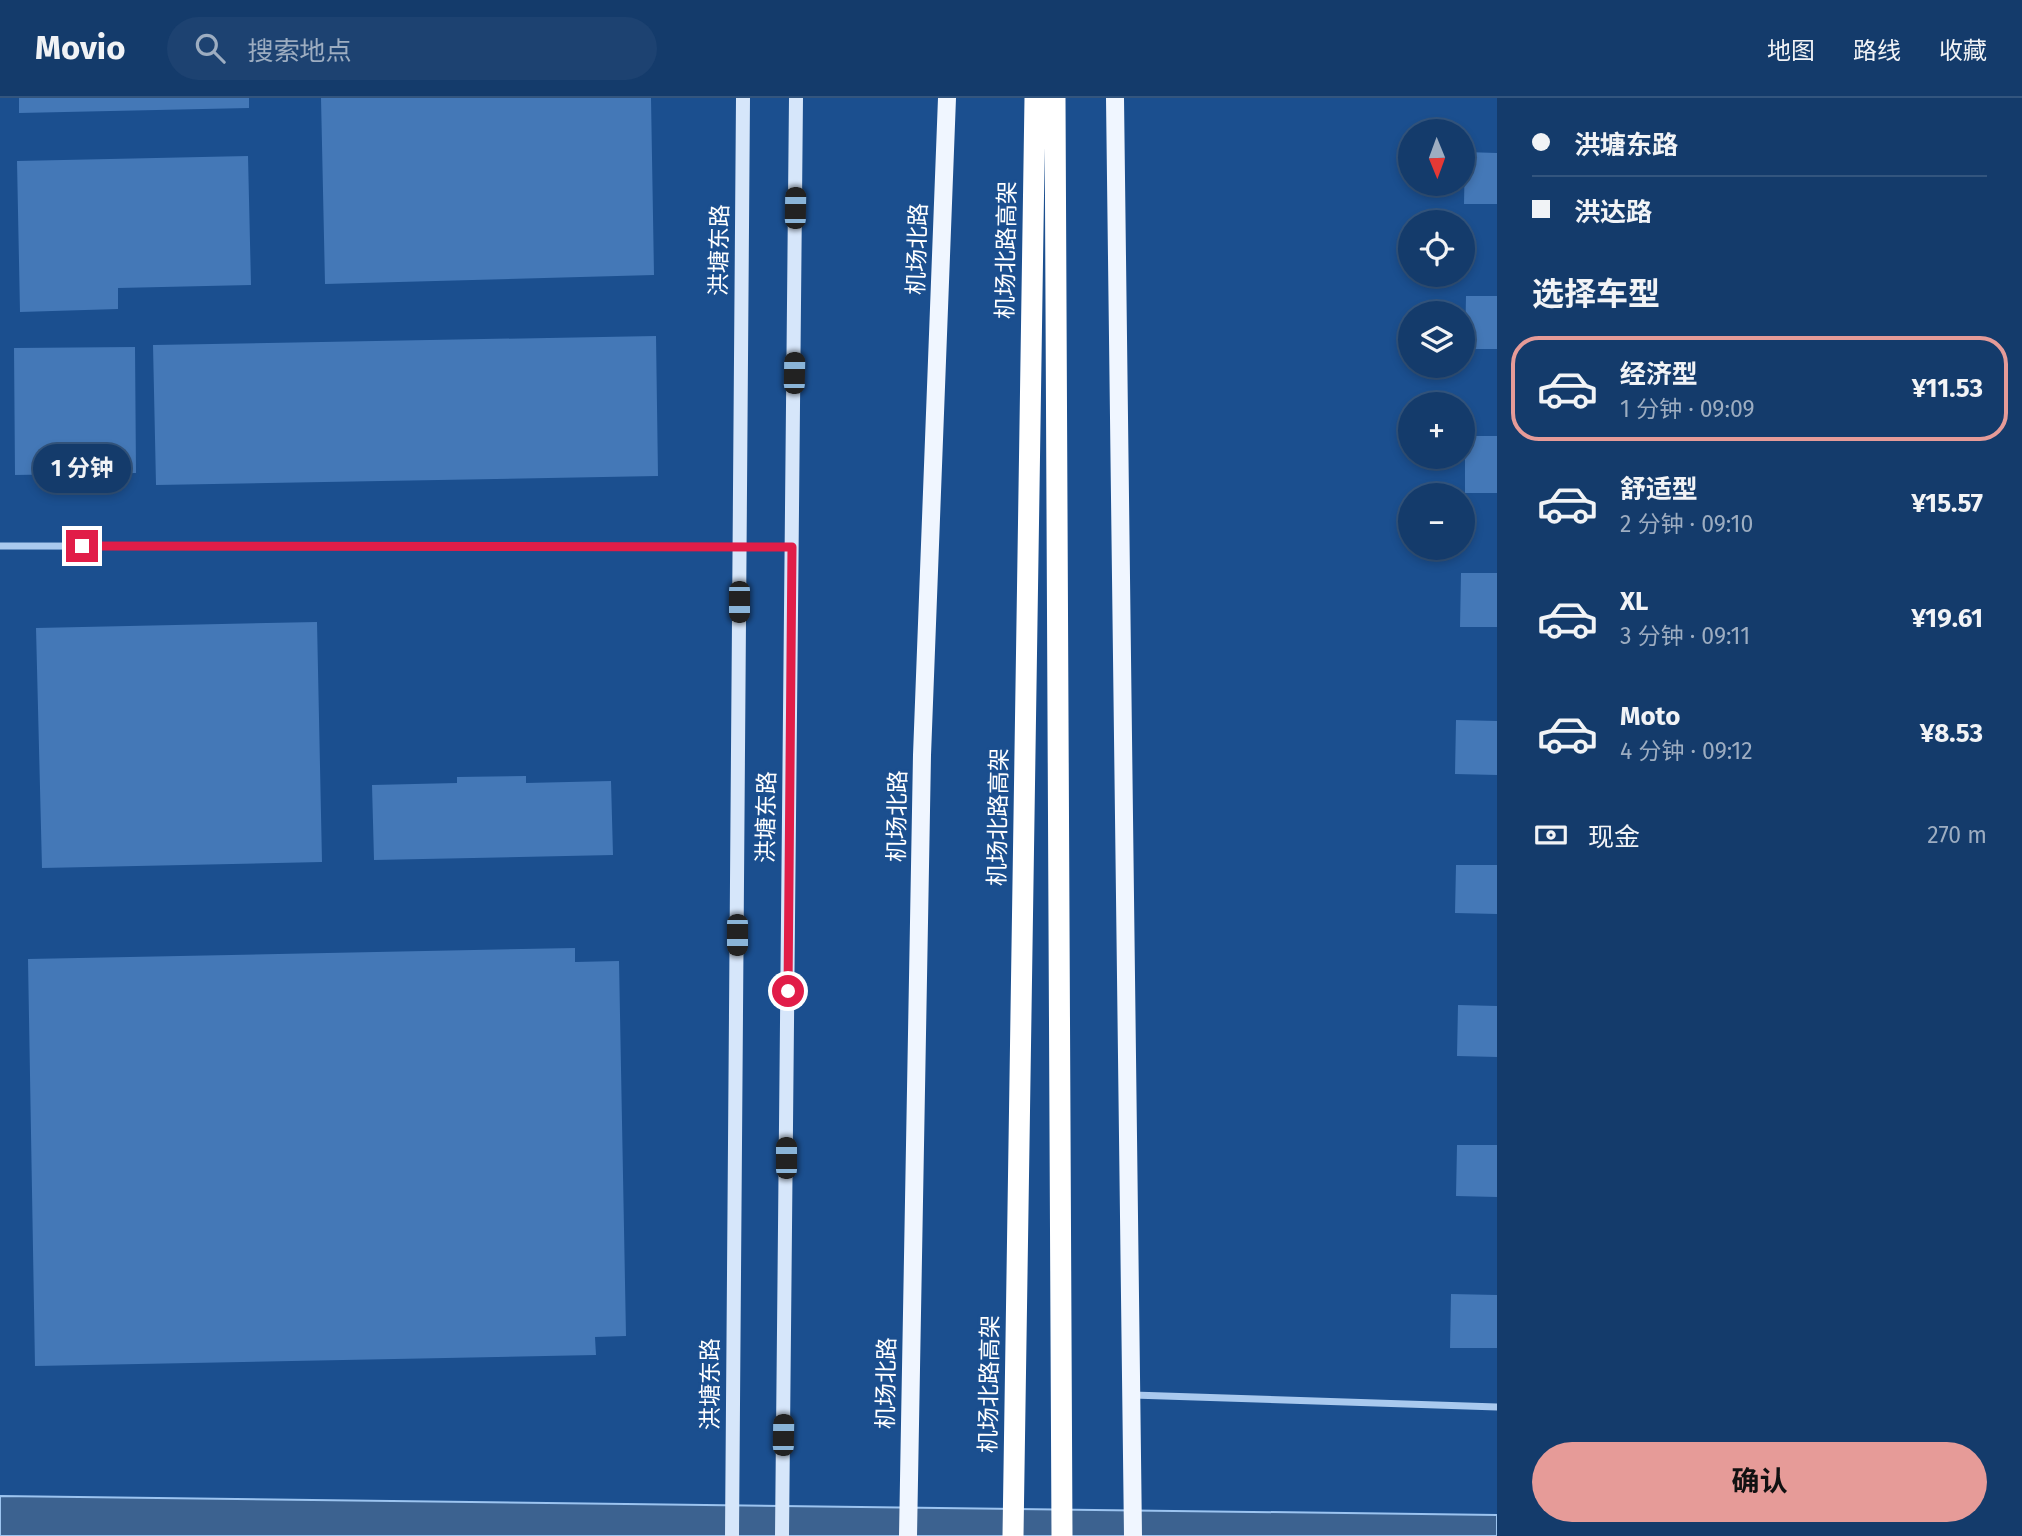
<!DOCTYPE html>
<html lang="zh">
<meta charset="utf-8">
<style>
body{margin:0;font-family:"Fira Sans","Noto Sans SC",sans-serif;background:#1d4271;color:#f1f3f6;height:100vh;display:flex;flex-direction:column;font-size:26px;white-space:nowrap}
*{box-sizing:border-box;margin:0}
p{font-size:23px;color:#9dadc1}
.icon{flex:none;width:38px;height:38px;fill:none;stroke:currentColor;stroke-width:2;stroke-linecap:round;stroke-linejoin:round}
.map{position:relative;flex:1;overflow:hidden}
.sheet{display:flex;flex-direction:column;background:#143b6b;width:525px}
.sheet>*{flex:none}
.hud{display:grid;align-content:center;height:154px;padding:0 35px;background:#143b6b}
.needle{width:46px;rotate:179deg}
.buttons{position:absolute;left:1398px;top:21px;display:grid;gap:14px}
.buttons a{display:grid;place-items:center;width:77px;height:77px;border-radius:50%;background:#143b6b;box-shadow:0 4px 10px #0003,0 0 0 2px #33557e;font-size:35px}
.end{position:absolute;width:32px;height:32px;margin:-16px;border:9px solid #e11d48;background:#fff;box-shadow:0 0 0 4px #fff}
.from{border-radius:50%}
.bubble{position:absolute;height:49px;border-radius:24px;background:#143b6b;box-shadow:0 4px 10px #0003,0 0 0 2px #33557e;font-size:23px;font-weight:700;line-height:49px;text-align:center}
.car{position:absolute;width:21px;height:42px;margin:-21px -10px;border-radius:9px;box-shadow:0 0 5px 2px #0007;background:linear-gradient(#222 24%,#8ab4d8 0 40%,#222 0 76%,#8ab4d8 0 86%,#222 0)}
.hud b{display:flex;align-items:center;gap:24px;height:66px;font-size:26px}
.hud b+b{border-top:2px solid #33557e}
.hud i{width:18px;height:18px;background:#f1f3f6}
ul{padding:0;list-style:none}
li{display:flex;align-items:center;gap:21px;height:105px;margin:0 14px 10px;padding:0 21px;border:4px solid transparent;border-radius:28px}
li div{flex:1}
li b{display:block;font-size:26px}
li em{font-style:normal;font-weight:700}
li.active{border-color:#e69b98}
li>.icon{width:63px;height:63px;stroke-width:1.5}
h2{padding:0 35px;font-size:32px;line-height:84px}
.pay{display:flex;align-items:center;gap:18px;height:77px;padding:0 35px;font-size:26px}
.pay p{margin-inline-start:auto}
.action{display:flex;gap:14px;margin-top:auto;padding:14px 35px}
.action a{flex:1;height:80px;border-radius:42px;background:#e69b98;color:#111;font-size:28px;font-weight:700;line-height:80px;text-align:center}
header{display:flex;align-items:center;gap:42px;box-sizing:border-box;height:98px;padding:0 35px;background:#143b6b;border-bottom:2px solid #33557e}
header strong{font-size:33px}
nav{display:flex;gap:38px;margin-inline-start:auto;font-size:24px}
.search{width:490px;height:63px;background:#1d4271;display:flex;align-items:center;gap:18px;box-sizing:border-box;padding:0 24px;border-radius:38px;color:#9dadc1;font-size:26px}
main{display:flex;flex:1;min-height:0}
.map>svg:first-child{display:block}
.water{fill:#3c6290;stroke:#9cc4f0;stroke-width:2}
.building{fill:#4478b7}
.lines{fill:none;stroke-linecap:round;stroke-linejoin:round}
.street{stroke:#a9c9ee;stroke-width:7}
.secondary{stroke:#d6e6fa;stroke-width:14}
.primary{stroke:#f0f6ff;stroke-width:18}
.highway{stroke:#fff;stroke-width:21}
.route{stroke:#e11d48;stroke-width:9}
.labels{text-anchor:middle;dominant-baseline:central;stroke-width:6;stroke-linejoin:round;paint-order:stroke}
.street-label{font-size:23px;fill:#fff;stroke:#1b4f8f}
</style>
<header>
<strong>Movio</strong>
<div class="search"><svg class="icon" aria-label="search" viewBox="0 0 24 24"><circle cx="10" cy="10" r="6"/><path d="M15 15l6 6"/></svg>搜索地点</div>
<nav><a>地图</a><a>路线</a><a>收藏</a></nav>
</header>
<main>
<div class="map">
<svg width="1497" height="1438" viewBox="0 0 1497 1438">
<rect width="100%" height="100%" fill="#1b4f8f"/>
<path class="water" d="M0,1398L1497,1417V1438H0Z"/>
<path class="building" d="M19,0H249V10L19,15Z
M321,0H651L654,177L325,186Z
M1465,54L1497,55V106H1464Z
M248,58L251,187L118,190V211L20,214L17,63Z
M1466,198H1497V251H1465Z
M656,238L658,378L156,387L153,247Z
M135,249L136,375L15,377L14,250Z
M1465,338H1497V395H1465Z
M1461,475H1497V529H1460Z
M317,524L322,764L42,770L36,530Z
M1456,622L1497,623V677L1455,676Z
M526,678V685L611,683L613,757L374,762L372,687L457,685V679Z
M1456,767H1497V816L1455,815Z
M575,850V864L619,863L626,1238L595,1239L596,1257L35,1268L28,861Z
M1458,907L1497,908V959L1457,958Z
M1457,1047H1497V1099L1456,1098Z
M1451,1196L1497,1197V1250H1450Z"/>
<g class="lines">
<path class="street" d="M0,448L792,449
M1133,1297L1497,1309"/>
<path class="secondary" d="M732,1438L743,0
M782,1438L796,0"/>
<path class="primary" d="M1115,0L1133,1438
M908,1438L922,657L947,0"/>
<path class="highway" d="M1055,0L1062,1438
M1013,1438L1035,0"/>
</g>
<g class="lines">
<path class="route" d="M82,448L792,449L788,893"/>
</g>
<g class="labels">
<g class="street-label">
<text transform="translate(917 151) rotate(-88)">机场北路</text>
<text transform="translate(719 152) rotate(-89)">洪塘东路</text>
<text transform="translate(1006 152) rotate(-89)">机场北路高架</text>
<text transform="translate(897 718) rotate(-89)">机场北路</text>
<text transform="translate(766 719) rotate(-89)">洪塘东路</text>
<text transform="translate(998 719) rotate(-89)">机场北路高架</text>
<text transform="translate(886 1285) rotate(-89)">机场北路</text>
<text transform="translate(710 1286) rotate(-90)">洪塘东路</text>
<text transform="translate(989 1286) rotate(-89)">机场北路高架</text>
</g>
</g>
</svg>
<div class="buttons">
<a><svg class="needle" viewBox="-14 -14 28 28"><path d="M0-13l5 13h-10z" fill="#e53935"/><path d="M0 13l5-13h-10z" fill="#9dadc1"/></svg></a>
<a><svg class="icon" aria-label="locate" viewBox="0 0 24 24"><circle cx="12" cy="12" r="6"/><path d="M12 2v4M12 18v4M2 12h4M18 12h4"/></svg></a>
<a><svg class="icon" aria-label="layers" viewBox="0 0 24 24"><path d="M12 4l9 5-9 5-9-5zM3 14l9 5 9-5"/></svg></a>
<a>+</a>
<a>−</a>
</div>
<i class="end from" style="left:788px;top:893px"></i>
<i class="end" style="left:82px;top:448px"></i>
<div class="bubble" style="left:33px;top:346px;width:98px">1 分钟</div>
<i class="car" style="left:795px;top:110px;rotate:1deg"></i>
<i class="car" style="left:794px;top:275px;rotate:1deg"></i>
<i class="car" style="left:739px;top:504px;rotate:180deg"></i>
<i class="car" style="left:737px;top:837px;rotate:180deg"></i>
<i class="car" style="left:786px;top:1060px;rotate:0deg"></i>
<i class="car" style="left:783px;top:1337px;rotate:1deg"></i>
</div>
<section class="sheet">
<div class="hud">
<b><i class="from"></i>洪塘东路</b>
<b><i></i>洪达路</b>
</div>
<h2>选择车型</h2>
<ul>
<li class="active"><svg class="icon" aria-label="car" viewBox="0 0 24 24"><path d="M5 17H2v-5l4-1 3-4h7l3 4 3 1v5h-3M9 17h6M6 11h13"/><circle cx="7" cy="17" r="2"/><circle cx="17" cy="17" r="2"/></svg><div><b>经济型</b><p>1 分钟 · 09:09</p></div><em>¥11.53</em></li>
<li><svg class="icon" aria-label="car" viewBox="0 0 24 24"><path d="M5 17H2v-5l4-1 3-4h7l3 4 3 1v5h-3M9 17h6M6 11h13"/><circle cx="7" cy="17" r="2"/><circle cx="17" cy="17" r="2"/></svg><div><b>舒适型</b><p>2 分钟 · 09:10</p></div><em>¥15.57</em></li>
<li><svg class="icon" aria-label="car" viewBox="0 0 24 24"><path d="M5 17H2v-5l4-1 3-4h7l3 4 3 1v5h-3M9 17h6M6 11h13"/><circle cx="7" cy="17" r="2"/><circle cx="17" cy="17" r="2"/></svg><div><b>XL</b><p>3 分钟 · 09:11</p></div><em>¥19.61</em></li>
<li><svg class="icon" aria-label="car" viewBox="0 0 24 24"><path d="M5 17H2v-5l4-1 3-4h7l3 4 3 1v5h-3M9 17h6M6 11h13"/><circle cx="7" cy="17" r="2"/><circle cx="17" cy="17" r="2"/></svg><div><b>Moto</b><p>4 分钟 · 09:12</p></div><em>¥8.53</em></li>
</ul>
<div class="pay"><svg class="icon" aria-label="cash" viewBox="0 0 24 24"><path d="M3 7h18v10H3z"/><circle cx="12" cy="12" r="2"/></svg>现金<p>270 m</p></div>
<div class="action"><a>确认</a></div>
</section>
</main>
